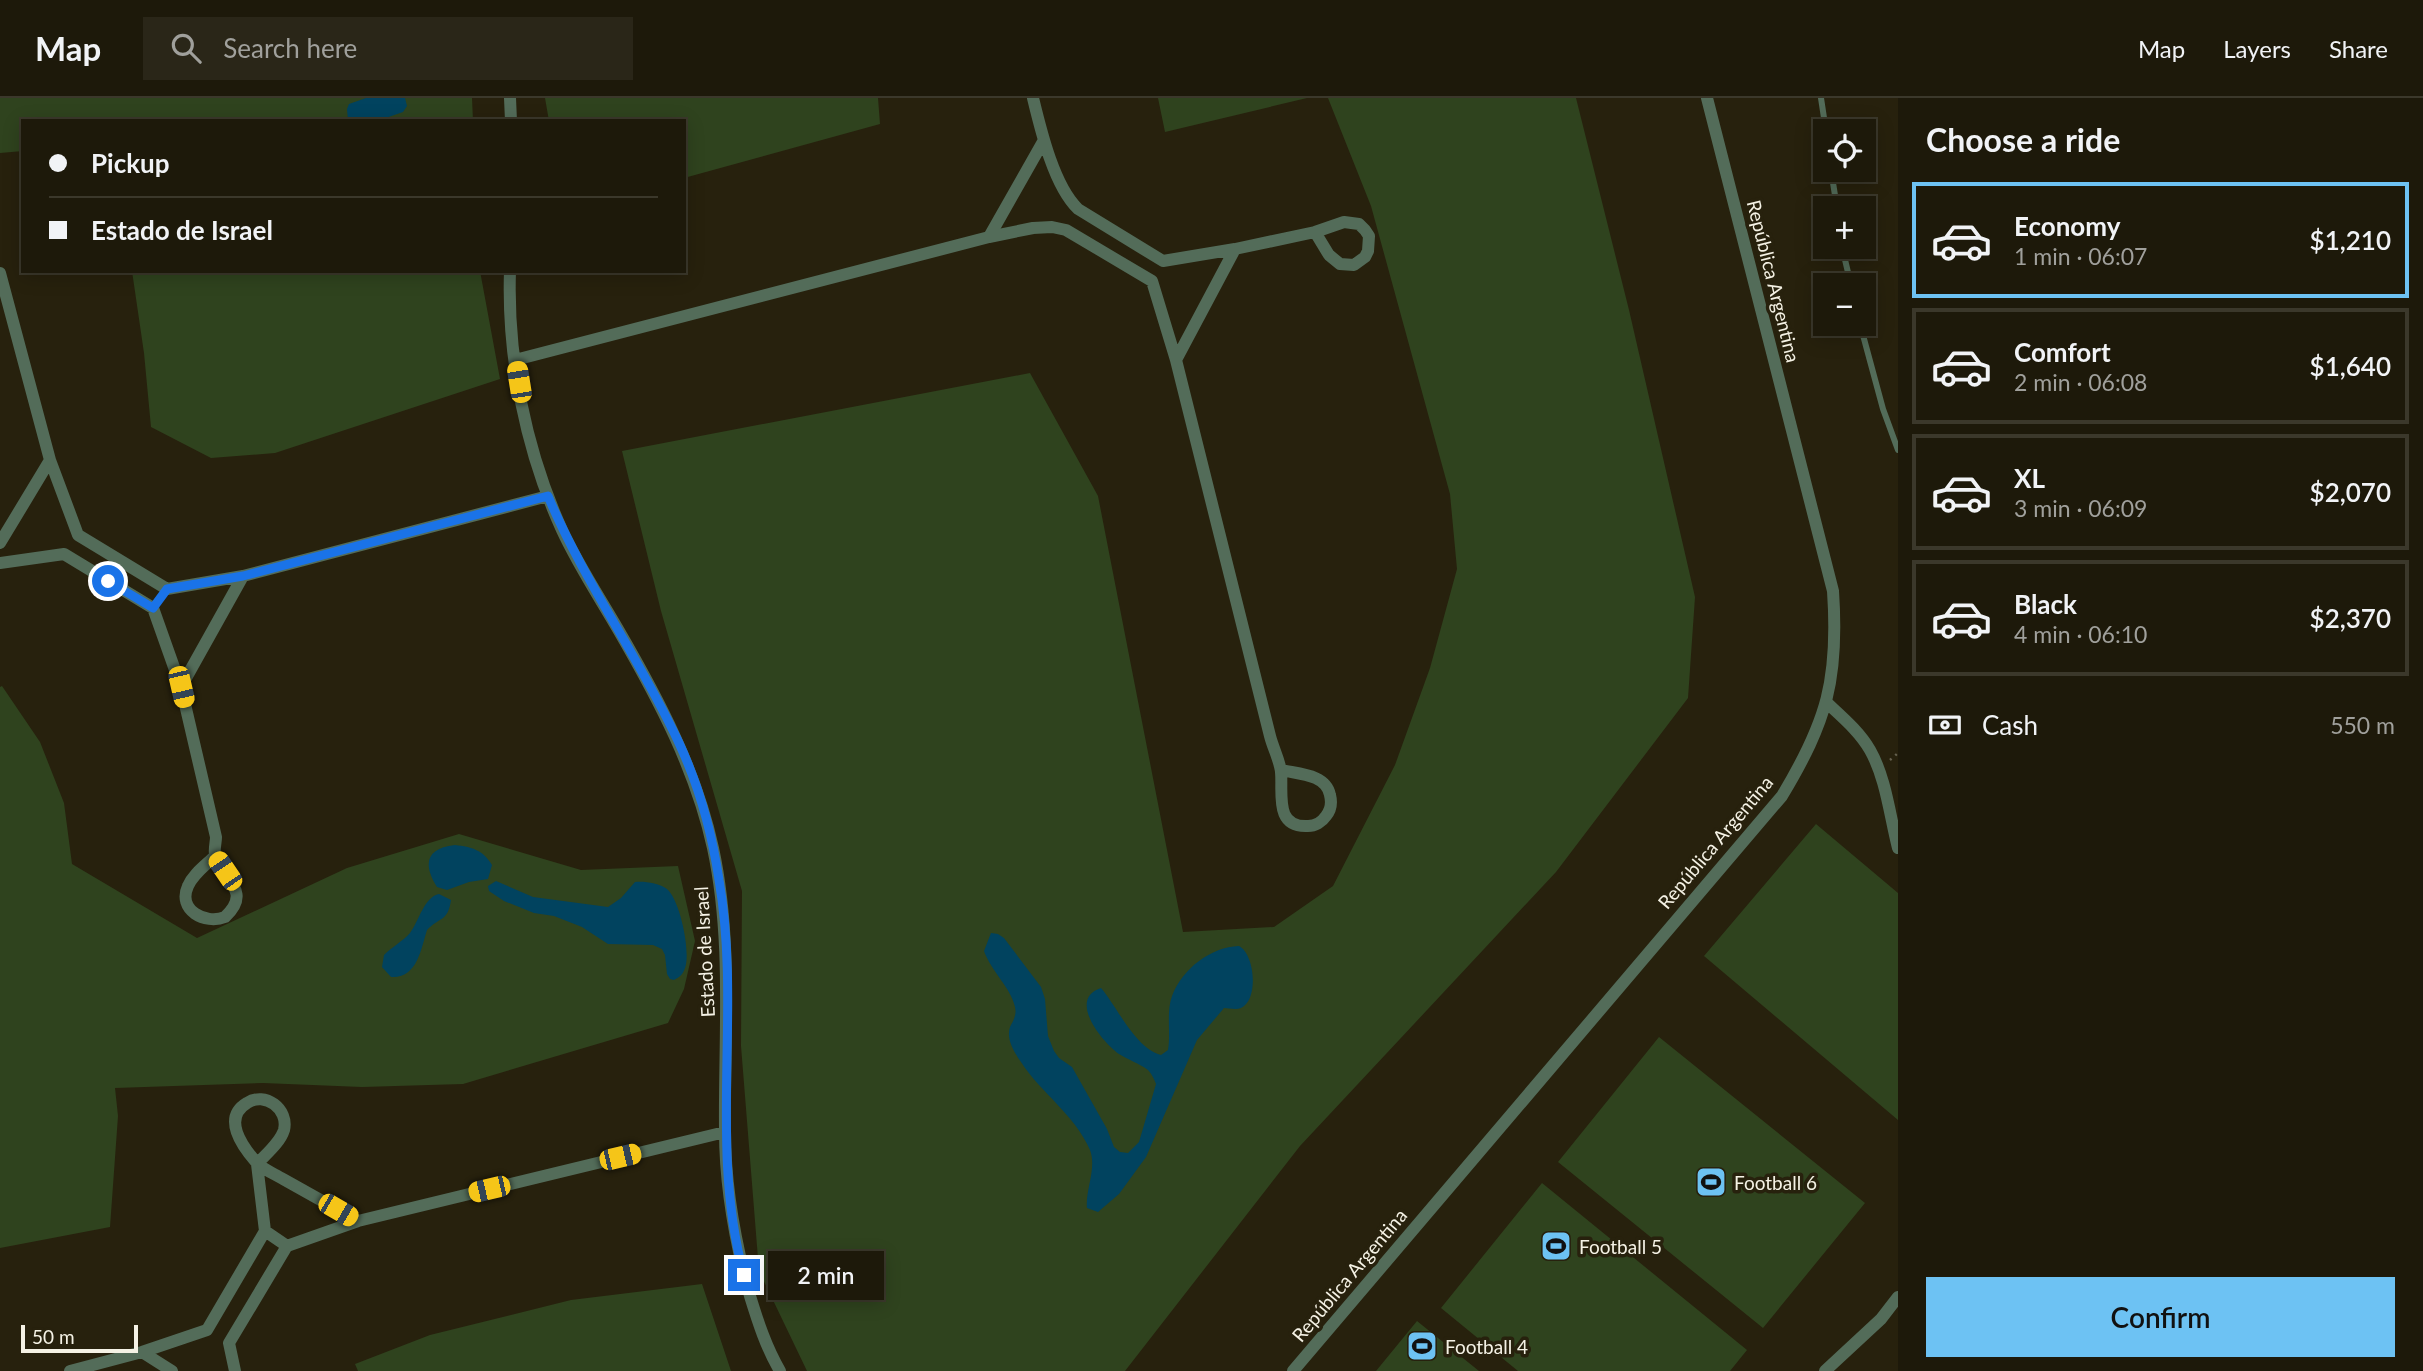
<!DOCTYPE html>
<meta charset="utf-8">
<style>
body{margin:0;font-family:Lato,sans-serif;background:#2a2618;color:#f1f3f6;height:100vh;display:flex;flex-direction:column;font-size:26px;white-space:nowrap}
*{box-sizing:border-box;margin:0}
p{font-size:23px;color:#a0a09c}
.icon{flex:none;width:38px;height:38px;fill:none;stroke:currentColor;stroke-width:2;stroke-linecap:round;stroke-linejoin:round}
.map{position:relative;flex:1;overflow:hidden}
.drawer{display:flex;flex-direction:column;background:#1d190a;width:525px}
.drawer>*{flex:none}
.top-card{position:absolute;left:21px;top:21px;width:665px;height:154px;border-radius:0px;box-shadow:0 4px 18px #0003,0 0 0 2px #3b382b;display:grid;align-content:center;height:154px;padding:0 28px;background:#1d190a}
.controls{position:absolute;left:1813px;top:21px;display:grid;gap:14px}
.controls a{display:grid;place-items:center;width:63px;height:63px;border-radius:0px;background:#1d190a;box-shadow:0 4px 18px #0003,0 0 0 2px #3b382b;font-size:35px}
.scale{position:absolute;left:21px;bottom:18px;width:117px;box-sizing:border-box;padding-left:7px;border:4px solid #f5f2e5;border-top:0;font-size:19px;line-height:24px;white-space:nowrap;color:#f5f2e5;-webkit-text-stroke:5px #27210d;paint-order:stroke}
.end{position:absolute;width:32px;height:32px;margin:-16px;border:9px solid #1a73e8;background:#fff;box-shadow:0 0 0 4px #fff}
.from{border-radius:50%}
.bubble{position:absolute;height:49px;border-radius:0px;background:#1d190a;box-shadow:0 4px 18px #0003,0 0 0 2px #3b382b;font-size:23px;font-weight:600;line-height:49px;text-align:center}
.car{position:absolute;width:21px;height:42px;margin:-21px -10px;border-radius:9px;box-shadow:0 0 5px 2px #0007;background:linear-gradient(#f5c518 24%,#345 0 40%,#f5c518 0 76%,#345 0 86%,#f5c518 0)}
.top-card b{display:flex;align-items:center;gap:24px;height:66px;font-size:26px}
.top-card b+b{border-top:2px solid #3b382b}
.top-card i{width:18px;height:18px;background:#f1f3f6}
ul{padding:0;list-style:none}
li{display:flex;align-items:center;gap:21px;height:116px;margin:0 14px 10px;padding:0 14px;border:4px solid #3b382b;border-radius:0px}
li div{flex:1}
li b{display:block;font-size:26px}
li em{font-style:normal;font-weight:600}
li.current{border-color:#6dc2f3}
li>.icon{width:63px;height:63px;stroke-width:1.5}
h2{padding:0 28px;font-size:32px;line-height:84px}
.pay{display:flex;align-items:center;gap:18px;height:77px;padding:0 28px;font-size:26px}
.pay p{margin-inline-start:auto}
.button{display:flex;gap:14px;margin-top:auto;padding:14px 28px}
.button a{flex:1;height:80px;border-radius:0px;background:#6dc2f3;color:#111;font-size:28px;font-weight:600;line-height:80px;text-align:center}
header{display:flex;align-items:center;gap:42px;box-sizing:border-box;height:98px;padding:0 35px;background:#1d190a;border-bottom:2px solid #3b382b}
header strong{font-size:33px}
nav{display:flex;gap:38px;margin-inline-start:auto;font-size:24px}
.search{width:490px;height:63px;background:#2a2618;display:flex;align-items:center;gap:18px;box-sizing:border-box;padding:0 24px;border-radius:0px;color:#a0a09c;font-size:26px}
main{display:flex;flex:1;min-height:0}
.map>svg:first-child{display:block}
.green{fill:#2f431e}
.water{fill:#01435f}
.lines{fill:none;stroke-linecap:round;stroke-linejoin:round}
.path{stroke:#666150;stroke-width:2.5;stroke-dasharray:2 5;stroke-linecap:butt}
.lane{stroke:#536c59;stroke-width:6}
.street{stroke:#536c59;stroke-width:12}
.route{stroke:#1a73e8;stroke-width:9}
.labels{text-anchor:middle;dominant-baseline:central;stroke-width:7;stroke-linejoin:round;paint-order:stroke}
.street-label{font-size:19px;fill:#f5f2e5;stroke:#27210d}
.poi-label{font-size:19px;fill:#f5f2e5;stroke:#27210d;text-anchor:start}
</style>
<header>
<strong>Map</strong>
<div class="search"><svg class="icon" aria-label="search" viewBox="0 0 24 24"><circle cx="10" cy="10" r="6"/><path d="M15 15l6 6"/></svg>Search here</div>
<nav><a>Map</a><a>Layers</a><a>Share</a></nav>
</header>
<main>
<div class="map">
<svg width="1898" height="1273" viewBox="0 0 1898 1273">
<rect width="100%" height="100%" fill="#27210d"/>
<path class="green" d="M0,0H472L473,23H23V53L0,55Z
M545,0H878L880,26L684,80V23H549Z
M1158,0H1307L1165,34Z
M1328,0H1576L1629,212L1695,499L1688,600L1556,774L1300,1048L1125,1273H807L759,1173L741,948L742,793L661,513L622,353L1030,275L1098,398L1183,834L1274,829L1333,788L1395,667L1430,570L1457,471L1450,396L1371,108Z
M132,173H480L500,281L275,355L211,360L151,329L144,255Z
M2,588L40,644L64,705L72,766L197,840L347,770L459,736L581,772L678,768L695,843L684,891L668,925L463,986L362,989L263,985L115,990L118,1018L110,1129L0,1150V589Z
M1816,726L1898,795V1022L1704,858Z
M1659,939L1865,1105L1763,1230L1558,1064Z
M1542,1085L1747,1252L1730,1273H1518L1441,1210Z
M702,1186L731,1273H358L355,1266L430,1237L571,1202Z
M1417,1223L1479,1273H1376Z"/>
<path class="water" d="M366,0H405L407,8L403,14L377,23H348L347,11L349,6Z
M455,747C472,749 483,752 492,767L488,781L469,784L447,792L437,789C422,765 427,750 455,747Z
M496,783L533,799L608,809L621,800L635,784C644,783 659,785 667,791C680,802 691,854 685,870C683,876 680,879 674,882L670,881L667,876L665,857L662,851L653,847L608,846L582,829L554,818L534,815L504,803L489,793L488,788Z
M439,796L451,802C448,824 439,819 427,832C421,851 417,881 391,879L382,869L384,857C392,849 403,843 410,835C419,823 424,799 439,796Z
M991,835L998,836L1004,840L1041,889L1045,901L1048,938L1054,953L1059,960L1072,969L1107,1031L1114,1049L1120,1054L1128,1055L1139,1044L1156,986C1154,981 1152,976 1148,972C1139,965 1128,962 1119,956C1102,944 1067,901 1101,890C1118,910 1135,950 1161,957L1168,952C1171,935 1166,915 1172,898C1183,870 1211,849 1239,848C1255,856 1259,902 1241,910C1236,912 1229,910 1224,910L1197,942L1146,1059L1119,1096L1098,1114L1087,1110C1085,1093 1097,1070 1090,1052C1075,1017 1041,995 1021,964C1014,954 1006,941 1010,929C1013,923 1017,917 1015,909C1011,890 991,873 984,853Z"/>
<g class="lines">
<path class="path" d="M1890,662L1898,655"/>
<path class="lane" d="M1821,0L1826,33
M1831,72L1837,110
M1842,149L1851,187
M1860,226L1883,311L1898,352"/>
<path class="street" d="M510,0L511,23
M1033,0C1041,33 1054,88 1078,111L1163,163L1235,151L1315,134L1344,124L1359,126L1365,132L1369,138L1368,153L1365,159L1354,167L1340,166L1329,157L1315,134
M989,139L1044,42
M1235,151L1176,262L1270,638C1273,650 1280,663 1281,674C1283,695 1274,730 1308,728C1315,728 1322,724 1326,718C1331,712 1332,705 1330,697C1326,676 1298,676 1281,672
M510,173C507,260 526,353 562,432C578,467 600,500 619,533C659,602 696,672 713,750C733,843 724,938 725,1032C725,1088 735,1144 750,1198C758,1224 766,1249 780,1273
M0,175L50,362L78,437L167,491L243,478L548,398
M515,262L989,139L1033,130L1052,129L1066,132L1152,183L1176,262
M0,445L50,362
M0,465L64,456L153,510L181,589L216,739C216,744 214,751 215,756C218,780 255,791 225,819C205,827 177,812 188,788C193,776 206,767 215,758
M181,589L243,478
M1826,604C1842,619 1859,633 1870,652C1886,680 1890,719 1898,750
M257,1066C266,1056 280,1045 284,1032C289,1011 265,993 247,1005C222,1020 242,1048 256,1064C262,1071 275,1076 283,1081C308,1095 333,1109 358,1123
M265,1133L287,1148
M142,1254L172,1273
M70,1273L142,1254L207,1232L265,1133L257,1066
M235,1273L229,1245L287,1148L358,1123L725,1034
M1293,1273L1782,698C1827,623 1839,581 1833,493L1707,0
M1825,1273L1881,1221L1898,1199"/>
</g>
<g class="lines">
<path class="route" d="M108,483L153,510L167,491L243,478L548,398C584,484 640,560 679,645C699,688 712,735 719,782C742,913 708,1047 744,1177"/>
</g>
<defs>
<g id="stadium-square" transform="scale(1.575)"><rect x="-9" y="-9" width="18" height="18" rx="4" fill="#6dc2f3" stroke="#27210d"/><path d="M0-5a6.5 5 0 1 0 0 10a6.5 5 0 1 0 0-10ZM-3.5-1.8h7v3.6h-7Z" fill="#111"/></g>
</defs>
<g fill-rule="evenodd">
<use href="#stadium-square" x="1711" y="1084"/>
<use href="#stadium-square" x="1556" y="1148"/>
<use href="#stadium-square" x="1422" y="1248"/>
</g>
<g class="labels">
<g class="street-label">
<text transform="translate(1774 183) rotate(76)">República Argentina</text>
<text transform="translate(1715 744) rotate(-50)">República Argentina</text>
<text transform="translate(704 854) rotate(-93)">Estado de Israel</text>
<text transform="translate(1349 1177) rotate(-50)">República Argentina</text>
</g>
<g class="poi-label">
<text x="1734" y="1084">Football 6</text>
<text x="1579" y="1148">Football 5</text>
<text x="1445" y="1248">Football 4</text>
</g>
</g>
</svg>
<div class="controls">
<a><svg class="icon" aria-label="locate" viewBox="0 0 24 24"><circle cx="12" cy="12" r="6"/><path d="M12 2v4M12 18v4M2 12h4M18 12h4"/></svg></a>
<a>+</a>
<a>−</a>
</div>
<div class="scale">50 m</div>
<i class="end from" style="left:108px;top:483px"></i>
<i class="end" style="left:744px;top:1177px"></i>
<div class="bubble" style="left:768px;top:1153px;width:116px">2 min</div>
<i class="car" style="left:519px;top:284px;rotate:351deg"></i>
<i class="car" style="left:181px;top:589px;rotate:167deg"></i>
<i class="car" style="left:225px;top:773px;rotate:326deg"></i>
<i class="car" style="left:620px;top:1059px;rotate:77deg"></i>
<i class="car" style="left:489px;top:1091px;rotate:257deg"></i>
<i class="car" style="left:338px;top:1112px;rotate:120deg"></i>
<div class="top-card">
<b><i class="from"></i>Pickup</b>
<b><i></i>Estado de Israel</b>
</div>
</div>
<section class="drawer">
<h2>Choose a ride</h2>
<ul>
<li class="current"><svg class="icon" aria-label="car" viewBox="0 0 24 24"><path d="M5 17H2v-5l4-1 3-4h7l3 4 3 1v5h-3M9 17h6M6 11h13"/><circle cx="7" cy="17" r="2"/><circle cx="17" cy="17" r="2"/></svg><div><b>Economy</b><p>1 min · 06:07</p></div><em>$1,210</em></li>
<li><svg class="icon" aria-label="car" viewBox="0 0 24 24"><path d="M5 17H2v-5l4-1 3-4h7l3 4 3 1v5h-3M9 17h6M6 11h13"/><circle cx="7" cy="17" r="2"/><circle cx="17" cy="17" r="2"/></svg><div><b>Comfort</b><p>2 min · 06:08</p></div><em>$1,640</em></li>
<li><svg class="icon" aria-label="car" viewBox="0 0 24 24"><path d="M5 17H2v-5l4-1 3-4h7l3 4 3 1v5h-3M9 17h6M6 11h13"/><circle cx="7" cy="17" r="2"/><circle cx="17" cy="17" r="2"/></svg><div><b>XL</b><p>3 min · 06:09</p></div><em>$2,070</em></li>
<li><svg class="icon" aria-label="car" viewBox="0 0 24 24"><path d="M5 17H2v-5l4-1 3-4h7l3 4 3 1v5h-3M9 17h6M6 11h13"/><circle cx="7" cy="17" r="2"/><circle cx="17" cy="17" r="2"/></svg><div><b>Black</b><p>4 min · 06:10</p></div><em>$2,370</em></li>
</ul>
<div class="pay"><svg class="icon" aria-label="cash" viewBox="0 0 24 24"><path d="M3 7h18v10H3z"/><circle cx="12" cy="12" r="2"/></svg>Cash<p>550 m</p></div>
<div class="button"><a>Confirm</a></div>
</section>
</main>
